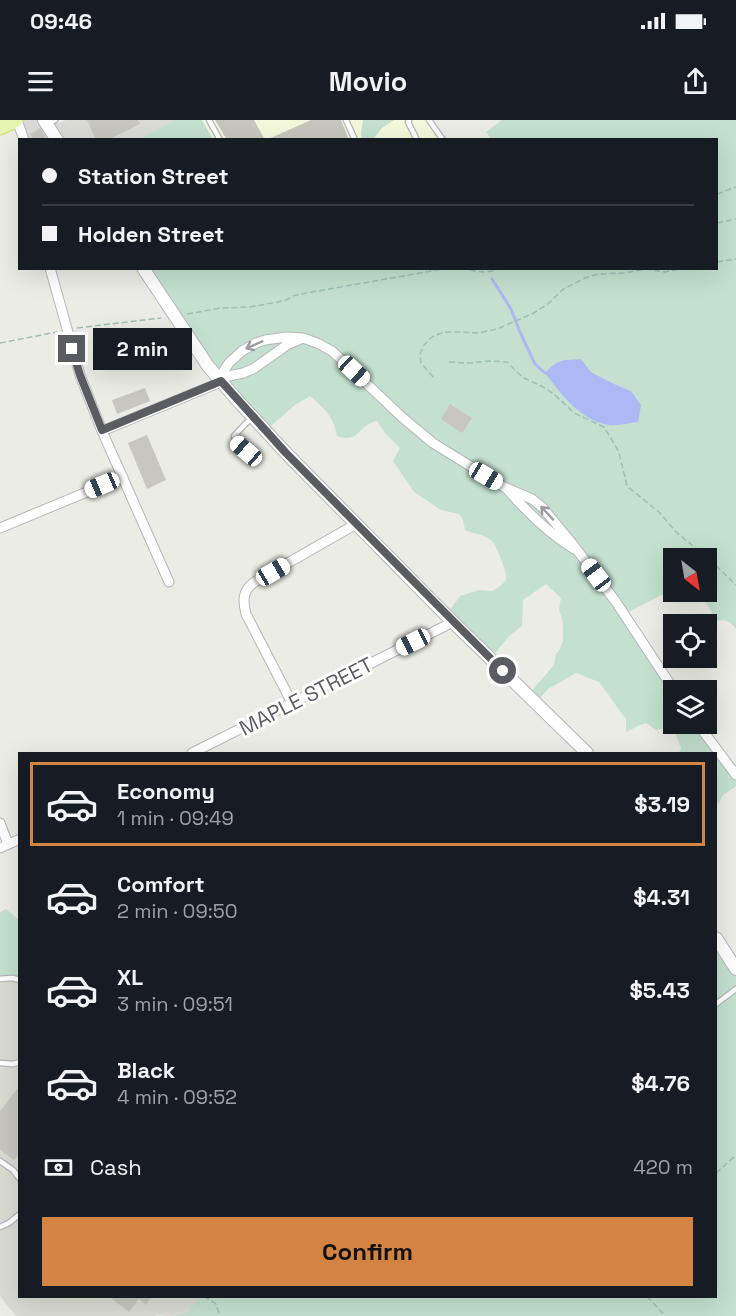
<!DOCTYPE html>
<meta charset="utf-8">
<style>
body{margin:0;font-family:"Space Grotesk",sans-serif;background:#242831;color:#f1f3f6;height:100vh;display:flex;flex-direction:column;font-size:22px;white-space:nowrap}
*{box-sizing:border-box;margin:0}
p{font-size:20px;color:#9ea1a6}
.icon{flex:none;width:33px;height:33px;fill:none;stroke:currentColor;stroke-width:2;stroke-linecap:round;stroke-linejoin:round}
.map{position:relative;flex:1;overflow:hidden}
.details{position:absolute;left:18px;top:632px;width:699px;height:546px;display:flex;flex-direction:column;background:#171b24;border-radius:0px;box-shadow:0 6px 24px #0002}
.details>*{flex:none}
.guide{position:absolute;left:18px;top:18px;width:700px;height:132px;border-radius:0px;box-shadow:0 6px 24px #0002;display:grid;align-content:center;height:132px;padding:0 24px;background:#171b24}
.needle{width:39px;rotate:149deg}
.fabs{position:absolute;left:663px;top:428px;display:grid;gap:12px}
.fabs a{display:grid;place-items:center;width:54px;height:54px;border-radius:0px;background:#171b24;box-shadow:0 6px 24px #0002;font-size:30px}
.end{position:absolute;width:27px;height:27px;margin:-14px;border:8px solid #5b5c62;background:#fff;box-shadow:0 0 0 3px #fff}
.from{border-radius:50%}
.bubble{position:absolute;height:42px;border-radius:0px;background:#171b24;box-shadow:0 6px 24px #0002;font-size:20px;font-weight:700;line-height:42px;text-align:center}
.car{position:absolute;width:18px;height:36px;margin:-18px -9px;border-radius:8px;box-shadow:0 0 4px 2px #0007;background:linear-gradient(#fff 24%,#345 0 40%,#fff 0 76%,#345 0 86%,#fff 0)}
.guide b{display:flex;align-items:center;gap:21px;height:57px;font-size:22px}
.guide b+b{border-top:2px solid #363941}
.guide i{width:15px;height:15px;background:#f1f3f6}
ul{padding:10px 0 0;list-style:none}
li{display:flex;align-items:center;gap:18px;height:84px;margin:0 12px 9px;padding:0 12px;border:3px solid transparent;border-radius:0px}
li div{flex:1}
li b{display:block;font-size:22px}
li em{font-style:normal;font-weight:700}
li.current{border-color:#d38443}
li>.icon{width:54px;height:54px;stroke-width:1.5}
.pay{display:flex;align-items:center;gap:15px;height:66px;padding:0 24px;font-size:22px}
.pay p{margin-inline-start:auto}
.cta{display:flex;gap:12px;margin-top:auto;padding:12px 24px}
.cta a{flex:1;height:69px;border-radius:0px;background:#d38443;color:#111;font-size:24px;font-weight:700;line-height:69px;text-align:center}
.status{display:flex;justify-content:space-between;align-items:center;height:42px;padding:0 30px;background:#171b24;direction:ltr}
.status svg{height:16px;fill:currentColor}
header{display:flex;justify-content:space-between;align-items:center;height:78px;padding:0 24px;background:#171b24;font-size:27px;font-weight:700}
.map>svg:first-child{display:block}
.commercial{fill:#f5f9db}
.industrial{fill:#dadbd5}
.education{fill:#dadcd2}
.green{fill:#c3e1ce;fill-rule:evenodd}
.water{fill:#acb9f4}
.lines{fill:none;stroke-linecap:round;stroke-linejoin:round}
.stream{stroke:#acb9f4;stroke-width:3}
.building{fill:#c7c7c0}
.service-casing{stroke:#b6b6bc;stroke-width:7}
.minor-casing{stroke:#b6b6bc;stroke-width:11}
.tertiary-casing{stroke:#b6b6bc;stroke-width:14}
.primary-casing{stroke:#d3df69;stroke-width:17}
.path{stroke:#9dc1b5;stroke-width:1.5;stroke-dasharray:6 3;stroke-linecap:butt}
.service{stroke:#fff;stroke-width:4.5}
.minor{stroke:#fff;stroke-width:9}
.tertiary{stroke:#fff;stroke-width:12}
.primary{stroke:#e5f4b0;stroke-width:15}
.oneway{stroke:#9d9da1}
.route{stroke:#5b5c62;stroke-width:8}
.labels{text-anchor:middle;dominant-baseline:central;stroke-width:6;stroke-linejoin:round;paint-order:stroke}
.street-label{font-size:21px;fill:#5b5c62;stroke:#fff}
</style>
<div class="status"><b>09:46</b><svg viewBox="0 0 49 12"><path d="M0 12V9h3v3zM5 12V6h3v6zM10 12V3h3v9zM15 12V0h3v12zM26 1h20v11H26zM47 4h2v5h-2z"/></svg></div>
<header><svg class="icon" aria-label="menu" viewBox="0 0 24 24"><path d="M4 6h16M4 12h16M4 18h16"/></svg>Movio<svg class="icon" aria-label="share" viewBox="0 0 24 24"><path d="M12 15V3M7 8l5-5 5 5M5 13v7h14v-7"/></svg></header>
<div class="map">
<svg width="736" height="1196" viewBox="0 0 736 1196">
<rect width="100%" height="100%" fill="#ebece3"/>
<path class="commercial" d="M202,0H363L361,13L362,19H213Z
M394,0H429L443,20H373L382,8Z"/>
<path class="industrial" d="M18,0H44L47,4L59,3L66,0H176L140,20L29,19Z"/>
<path class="education" d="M0,859L19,860L20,1176H200L187,1193L172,1196L157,1195L154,1196H16L3,1180L0,1175Z"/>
<path class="green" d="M176,0H202L213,19H140Z
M363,0H394L382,8L373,19L362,20L361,13Z
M502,0H736V509C730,500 724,499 714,501L711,491L698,471H706V438H674L673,469L625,494L673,571L674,603H696L736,655V666L722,676L719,684L716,680V633H679L681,628L675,612L667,608L656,610L646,603L640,605L626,612V599L599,562L576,553L548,569L535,584L529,574L554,545L556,534L560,529L563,520V503L559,489L561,478L546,464L523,480L522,506L509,516L491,538L447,494L460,476L479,470L493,471C498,467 506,464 506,457C507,452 496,425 492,421C484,414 474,414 465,410L463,400L459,394L441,390L414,372L393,341L400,328L385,313L377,301C357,305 360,324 337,316C334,297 324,288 310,276L295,285L265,311L220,261L142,149L717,148V20H492L486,12ZM581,239L591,252L612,263L631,271L637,302L609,305L565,240Z
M6,789L19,800V860L0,859V792Z
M716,819L736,850V1196H172L187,1193L200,1176H716Z"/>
<path class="water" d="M581,239L591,252L612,263L631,271L641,285L638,302C629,303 618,306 609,305C581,301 561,274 545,253C558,239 563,240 581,239Z"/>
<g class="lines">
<path class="stream" d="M492,159L511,189L520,212L535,244L545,253"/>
</g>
<path class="building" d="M87,0H138L140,4L108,20H96Z
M215,0H254L265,20H227Z
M311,0H341L349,20H266Z
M40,8L47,20H34L30,14Z
M184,227L193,239L180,249L171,236Z
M145,268L150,281L117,294L112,280Z
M450,284L472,298L462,313L441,299Z
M147,315L166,360L147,369L128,323Z
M20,965V1033L14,1040L0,1030V991Z
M112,1176H152L146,1185L139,1179L129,1192L112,1179Z"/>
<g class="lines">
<g class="service-casing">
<path id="service" d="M209,0L220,20
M346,0L355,20
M409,0L408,2L417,20
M429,0L443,20
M47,4L55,0
M251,298L234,316L236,322L256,339
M0,859L12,858L20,860
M716,884L736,869
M0,943L13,944L20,942
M0,1041L13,1050L20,1059
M0,1107L9,1103L20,1094"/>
</g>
<g class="minor-casing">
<path id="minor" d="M17,0L24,20
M50,148L80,255L102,311L169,462
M219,258L229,243L242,231L256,223L265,220L287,217L303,218L317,223L332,231L403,298L433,323L504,367L532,379L542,387L571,422L616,482L674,570
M219,258L243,253L253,249L287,225L303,218
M102,311L221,262
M506,368C526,391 548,413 574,429
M0,408L123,357
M292,583L246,494C243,481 242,472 253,463L356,404
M697,603L736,655
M192,633L453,502
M0,703L8,724
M0,728L20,719"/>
</g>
<g class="tertiary-casing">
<path id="tertiary" d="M44,0L57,20
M143,148L208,246L238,281L286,333L453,502L587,633
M716,818L736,849"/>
</g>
<g class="primary-casing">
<path id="primary" d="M0,7L15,0"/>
</g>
<path class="path" d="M717,74L736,67
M717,103L736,99
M717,142L736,139
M461,148C478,151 483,155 501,148
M187,194L221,188L249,187L284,181L293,176L301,174L448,148
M77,208L161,198
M0,223L57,212
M449,242L469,243L491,241L507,242L522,257L545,268L555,275L574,293L604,307L619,332L627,366L660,393L676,412L709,439L736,465
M433,257L421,243L420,234L424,225L432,217L444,212H458L477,213L497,209L534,193L549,183L562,170L585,158L598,154L624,153L646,149L665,152L683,148
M716,1053L736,1035
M204,1176L216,1184L220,1196
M647,1176L665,1196"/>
<use href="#service" class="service"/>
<use href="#minor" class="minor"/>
<use href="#tertiary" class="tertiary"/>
<use href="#primary" class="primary"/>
</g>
<defs><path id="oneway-shaft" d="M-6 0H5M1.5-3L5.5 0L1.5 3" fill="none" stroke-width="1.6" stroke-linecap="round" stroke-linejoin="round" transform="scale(1.5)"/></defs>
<g class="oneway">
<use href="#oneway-shaft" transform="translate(254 225) rotate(156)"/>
<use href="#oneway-shaft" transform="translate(547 393) rotate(-133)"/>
</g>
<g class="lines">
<path class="route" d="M72,229L80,255L102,310L221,261L286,333L503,551"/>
</g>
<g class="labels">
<g class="street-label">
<text transform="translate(306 576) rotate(-27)">MAPLE STREET</text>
</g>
</g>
</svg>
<div class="fabs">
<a><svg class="needle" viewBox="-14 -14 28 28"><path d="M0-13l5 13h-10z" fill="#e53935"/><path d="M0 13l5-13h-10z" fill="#9ea1a6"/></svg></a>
<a><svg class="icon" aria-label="locate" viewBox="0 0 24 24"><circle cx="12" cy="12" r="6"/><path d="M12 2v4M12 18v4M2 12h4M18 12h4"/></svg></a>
<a><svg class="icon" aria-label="layers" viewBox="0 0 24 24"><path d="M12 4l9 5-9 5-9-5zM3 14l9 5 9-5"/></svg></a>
</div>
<i class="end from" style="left:503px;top:551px"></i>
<i class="end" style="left:72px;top:229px"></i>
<div class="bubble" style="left:93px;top:208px;width:99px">2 min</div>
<i class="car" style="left:354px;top:251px;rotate:133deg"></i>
<i class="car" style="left:246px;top:331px;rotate:311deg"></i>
<i class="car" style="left:486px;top:356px;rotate:121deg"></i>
<i class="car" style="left:102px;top:365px;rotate:247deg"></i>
<i class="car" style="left:273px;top:452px;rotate:60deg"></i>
<i class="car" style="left:596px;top:455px;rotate:323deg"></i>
<i class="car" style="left:413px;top:522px;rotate:243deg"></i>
<div class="guide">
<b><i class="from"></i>Station Street</b>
<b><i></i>Holden Street</b>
</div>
<section class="details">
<ul>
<li class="current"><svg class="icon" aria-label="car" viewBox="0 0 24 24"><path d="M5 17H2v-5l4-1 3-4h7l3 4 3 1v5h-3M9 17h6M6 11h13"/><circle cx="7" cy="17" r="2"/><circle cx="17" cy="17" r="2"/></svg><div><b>Economy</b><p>1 min · 09:49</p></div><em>$3.19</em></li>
<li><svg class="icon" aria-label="car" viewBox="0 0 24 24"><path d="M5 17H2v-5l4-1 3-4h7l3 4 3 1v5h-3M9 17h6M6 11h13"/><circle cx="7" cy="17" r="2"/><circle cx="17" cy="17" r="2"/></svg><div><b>Comfort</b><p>2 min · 09:50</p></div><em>$4.31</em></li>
<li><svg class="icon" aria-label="car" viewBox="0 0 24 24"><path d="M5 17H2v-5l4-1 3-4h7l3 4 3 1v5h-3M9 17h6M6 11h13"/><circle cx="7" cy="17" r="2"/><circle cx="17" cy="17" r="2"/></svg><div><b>XL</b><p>3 min · 09:51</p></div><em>$5.43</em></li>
<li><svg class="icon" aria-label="car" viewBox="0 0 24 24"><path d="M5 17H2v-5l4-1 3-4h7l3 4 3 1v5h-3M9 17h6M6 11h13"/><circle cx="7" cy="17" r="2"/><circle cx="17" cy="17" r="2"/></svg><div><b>Black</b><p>4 min · 09:52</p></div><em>$4.76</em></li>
</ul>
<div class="pay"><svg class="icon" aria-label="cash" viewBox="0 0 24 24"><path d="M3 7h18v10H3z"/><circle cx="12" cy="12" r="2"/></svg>Cash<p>420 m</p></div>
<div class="cta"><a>Confirm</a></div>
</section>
</div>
